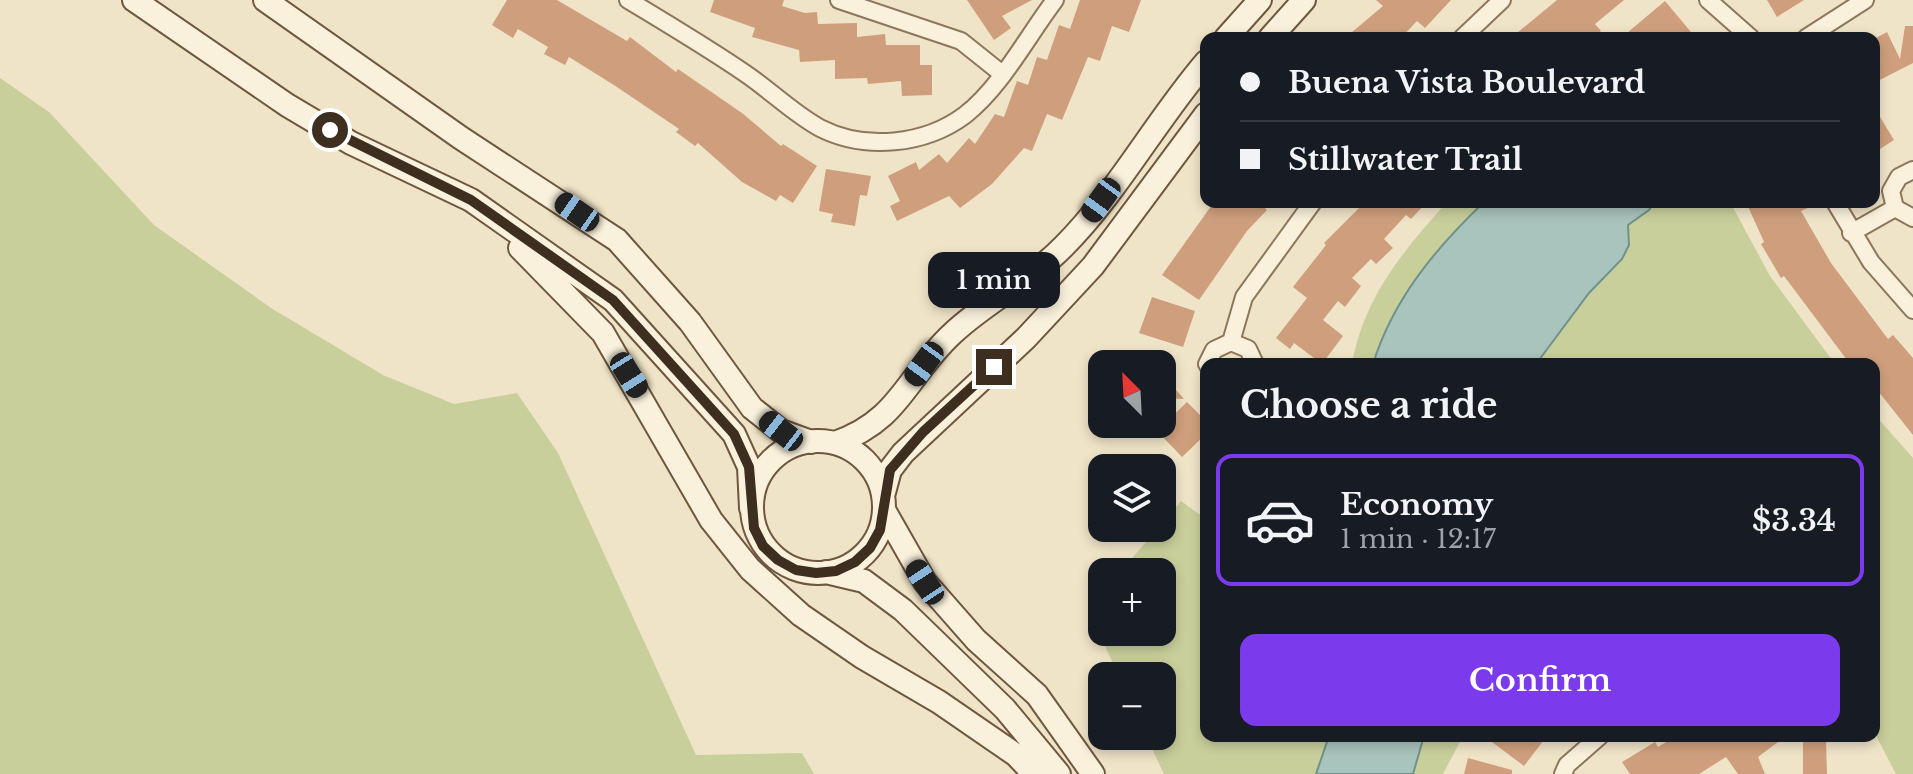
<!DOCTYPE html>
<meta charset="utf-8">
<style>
body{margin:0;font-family:"Libre Baskerville",serif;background:#20242c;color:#f1f3f6;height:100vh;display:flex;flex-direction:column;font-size:30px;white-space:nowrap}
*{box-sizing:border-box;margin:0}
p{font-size:26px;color:#9ea1a6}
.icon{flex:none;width:44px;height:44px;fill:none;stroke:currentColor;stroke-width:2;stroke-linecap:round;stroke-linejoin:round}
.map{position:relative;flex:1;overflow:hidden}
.sheet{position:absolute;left:1200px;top:358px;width:680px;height:384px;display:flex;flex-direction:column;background:#171b24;border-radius:16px;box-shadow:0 4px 12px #0003}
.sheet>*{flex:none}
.top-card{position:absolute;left:1200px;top:32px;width:680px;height:176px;border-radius:16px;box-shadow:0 4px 12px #0003;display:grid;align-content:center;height:176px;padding:0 40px;background:#171b24}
.needle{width:52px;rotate:336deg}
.controls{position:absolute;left:1088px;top:350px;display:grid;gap:16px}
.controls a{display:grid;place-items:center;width:88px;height:88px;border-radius:16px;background:#171b24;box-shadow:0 4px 12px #0003;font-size:40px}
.end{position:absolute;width:36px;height:36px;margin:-18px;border:10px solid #3d2e20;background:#fff;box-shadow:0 0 0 4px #fff}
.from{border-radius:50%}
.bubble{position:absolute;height:56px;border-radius:16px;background:#171b24;box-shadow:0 4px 12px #0003;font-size:26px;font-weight:600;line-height:56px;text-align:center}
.car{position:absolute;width:24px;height:48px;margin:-24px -12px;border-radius:10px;box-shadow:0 0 6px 2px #0007;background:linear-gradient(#222 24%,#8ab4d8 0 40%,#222 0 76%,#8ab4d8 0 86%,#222 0)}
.top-card b{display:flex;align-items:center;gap:28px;height:76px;font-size:30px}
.top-card b+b{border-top:2px solid #363941}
.top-card i{width:20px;height:20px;background:#f1f3f6}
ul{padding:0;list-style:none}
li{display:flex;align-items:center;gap:24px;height:132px;margin:0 16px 12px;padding:0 24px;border:4px solid transparent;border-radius:16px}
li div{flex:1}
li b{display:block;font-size:30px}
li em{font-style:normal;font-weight:600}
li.selected{border-color:#7c3aed}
li>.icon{width:72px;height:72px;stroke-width:1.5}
h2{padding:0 40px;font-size:36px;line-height:96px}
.action{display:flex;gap:16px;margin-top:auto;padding:16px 40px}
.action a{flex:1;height:92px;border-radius:16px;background:#7c3aed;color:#fff;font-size:32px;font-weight:600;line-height:92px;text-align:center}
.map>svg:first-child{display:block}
.green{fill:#c9cf9b}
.water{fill:#a9c4bc;stroke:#6f938a;stroke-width:2}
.building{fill:#cf9f7d}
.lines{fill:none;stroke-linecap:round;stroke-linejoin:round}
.street-casing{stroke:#8d765c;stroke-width:20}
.secondary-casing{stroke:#6f573f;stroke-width:26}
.street{stroke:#faf1dc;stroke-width:16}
.secondary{stroke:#faf1dc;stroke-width:22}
.route{stroke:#3d2e20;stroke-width:10}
</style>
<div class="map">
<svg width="1913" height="774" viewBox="0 0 1913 774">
<rect width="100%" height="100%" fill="#f0e4c8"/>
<path class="green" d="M0,78L49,112L154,225L271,308L383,375L454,404L517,393L558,453L696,755L802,753L814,774H0Z
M1447,202H1730L1770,276L1835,364H1352C1364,297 1403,251 1447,202Z
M1874,414L1913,458V774H1896L1874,732Z
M1181,501L1206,519V736H1463L1443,774H1164L1146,736H1162V676H1119L1088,610L1102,594V632H1162V572H1120L1158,528H1162V523Z"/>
<path class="water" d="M1484,202H1654L1649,210L1628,225L1629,245L1622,259L1589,293L1536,364H1373C1393,299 1436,248 1484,202Z
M1329,736H1424L1413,774H1316Z"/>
<path class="building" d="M507,0H557L627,41L630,37L676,72L678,69L742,113L781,146L783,144L817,166L793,203L780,195L776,201L742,182L698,143L695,146L676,132L679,129L617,87L569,57L565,65L544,54L548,47L518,29L513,38L492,25Z
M714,0H784L782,6L805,13L817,12L818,24L857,23V37L885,34L886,45H920V65H932V95L902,96L901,81L868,84L867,78L835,79V60L800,62L799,50L752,37L755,28L710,12Z
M967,0H1032L1002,16L1011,28L994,40Z
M1080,0H1141L1129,32L1112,26L1100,61L1088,57L1062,120L1047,114L1032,151L1024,148L992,184L960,208L949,196L897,221L890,206L900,201L888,176L916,162L919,170L939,154L947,163L969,138L975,144L995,114L1004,117L1017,81L1028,85L1037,57L1047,60L1059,25L1070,29Z
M1376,0H1451L1425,28L1417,21L1401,38H1345L1383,6Z
M1557,0H1624L1595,24L1601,31L1593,38H1511Z
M1767,0H1804L1777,17Z
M1665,1L1696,38H1621Z
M1905,26H1913V63L1874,83V39L1887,32L1900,59Z
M1874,107L1894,140L1874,153Z
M826,169L871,176L867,196L860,195L855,226L831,222L833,214L819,211Z
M1214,202H1259L1267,210L1247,231L1199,300L1162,275Z
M1365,202H1427L1411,219L1406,215L1384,239L1393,248L1376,264L1371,259L1352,278L1361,286L1345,307L1338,301L1323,320L1343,336L1322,364L1294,343L1290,349L1276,338L1307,298L1293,287L1326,245L1324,243Z
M1746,202H1821L1801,211L1831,263L1888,339L1893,335L1913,358V435L1874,386V364H1850L1784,276L1781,278L1761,244L1764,242Z
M1152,297L1195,311L1183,347L1139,333Z
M1162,363H1176V390L1184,399L1162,398Z
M1187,402L1206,421V434L1182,457L1157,431Z
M1484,736H1547L1524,766Z
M1676,736H1786L1758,757L1765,774H1738L1726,757L1699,774H1630L1622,762L1655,742L1658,747Z
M1826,740L1827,774H1803V741Z
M1468,758L1512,770V774H1464Z"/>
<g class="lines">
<g class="street-casing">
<path id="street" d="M628,0C668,24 708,48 746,74C771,91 794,114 820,128C865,151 925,145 965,115C1001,87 1027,37 1055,0
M839,0L961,41L1001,73
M1708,0L1751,38
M1462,38L1502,0
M1806,38L1865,0
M1913,170L1899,177L1891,191L1895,208L1913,218
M1835,202L1871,262L1913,310
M1851,233L1895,208
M1231,342L1244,297L1313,202
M1207,364L1214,350L1231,342L1248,349L1255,364
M1563,774L1567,765L1600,736"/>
</g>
<g class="secondary-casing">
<path id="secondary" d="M134,0L287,105L351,143L471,200L613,300L734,434L749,467L751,508
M265,0L461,138L617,240L690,322L752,408L781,431L811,442
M1226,38L1260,0
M1270,38L1304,0
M520,248L603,333L711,520L750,569L801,615L862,657L939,702L1016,755L1034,774
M752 507a66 66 0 1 1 132 0a66 66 0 1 1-132 0Z
M835,443C901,420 906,376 953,333C987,301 1030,281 1064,246C1116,194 1157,119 1206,62
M883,496L890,470L903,453L1026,338L1093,266L1206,114
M884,510L925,582L976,640L1037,695L1093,774
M826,572L864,581L903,610L1005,709L1059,774"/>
</g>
<use href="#street" class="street"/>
<use href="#secondary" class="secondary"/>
</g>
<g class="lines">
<path class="route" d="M330,130L471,200L613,300L734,434L749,467L754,528L763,546L778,560L796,570L816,573L836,571L855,562L870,548L880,530L890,470L923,432L994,367"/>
</g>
</svg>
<div class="controls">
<a><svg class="needle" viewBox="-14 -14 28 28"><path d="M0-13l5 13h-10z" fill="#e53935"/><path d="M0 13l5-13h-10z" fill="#9ea1a6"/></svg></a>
<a><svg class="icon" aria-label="layers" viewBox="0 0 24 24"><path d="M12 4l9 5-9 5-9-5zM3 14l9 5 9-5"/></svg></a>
<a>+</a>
<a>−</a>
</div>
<i class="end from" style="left:330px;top:130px"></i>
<i class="end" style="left:994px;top:367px"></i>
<div class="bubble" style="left:928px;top:252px;width:132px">1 min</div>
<i class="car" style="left:1101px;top:200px;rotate:216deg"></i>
<i class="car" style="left:577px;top:212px;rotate:305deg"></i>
<i class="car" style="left:924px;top:364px;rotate:216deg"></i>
<i class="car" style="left:629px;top:375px;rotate:148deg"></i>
<i class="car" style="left:781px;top:431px;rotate:308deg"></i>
<i class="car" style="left:925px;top:582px;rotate:327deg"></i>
<div class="top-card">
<b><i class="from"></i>Buena Vista Boulevard</b>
<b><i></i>Stillwater Trail</b>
</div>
<section class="sheet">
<h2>Choose a ride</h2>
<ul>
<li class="selected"><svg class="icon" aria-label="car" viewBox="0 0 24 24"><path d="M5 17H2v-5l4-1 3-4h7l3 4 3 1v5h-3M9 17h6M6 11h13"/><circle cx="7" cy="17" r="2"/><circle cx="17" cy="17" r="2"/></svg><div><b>Economy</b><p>1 min · 12:17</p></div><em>$3.34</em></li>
</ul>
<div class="action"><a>Confirm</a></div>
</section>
</div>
